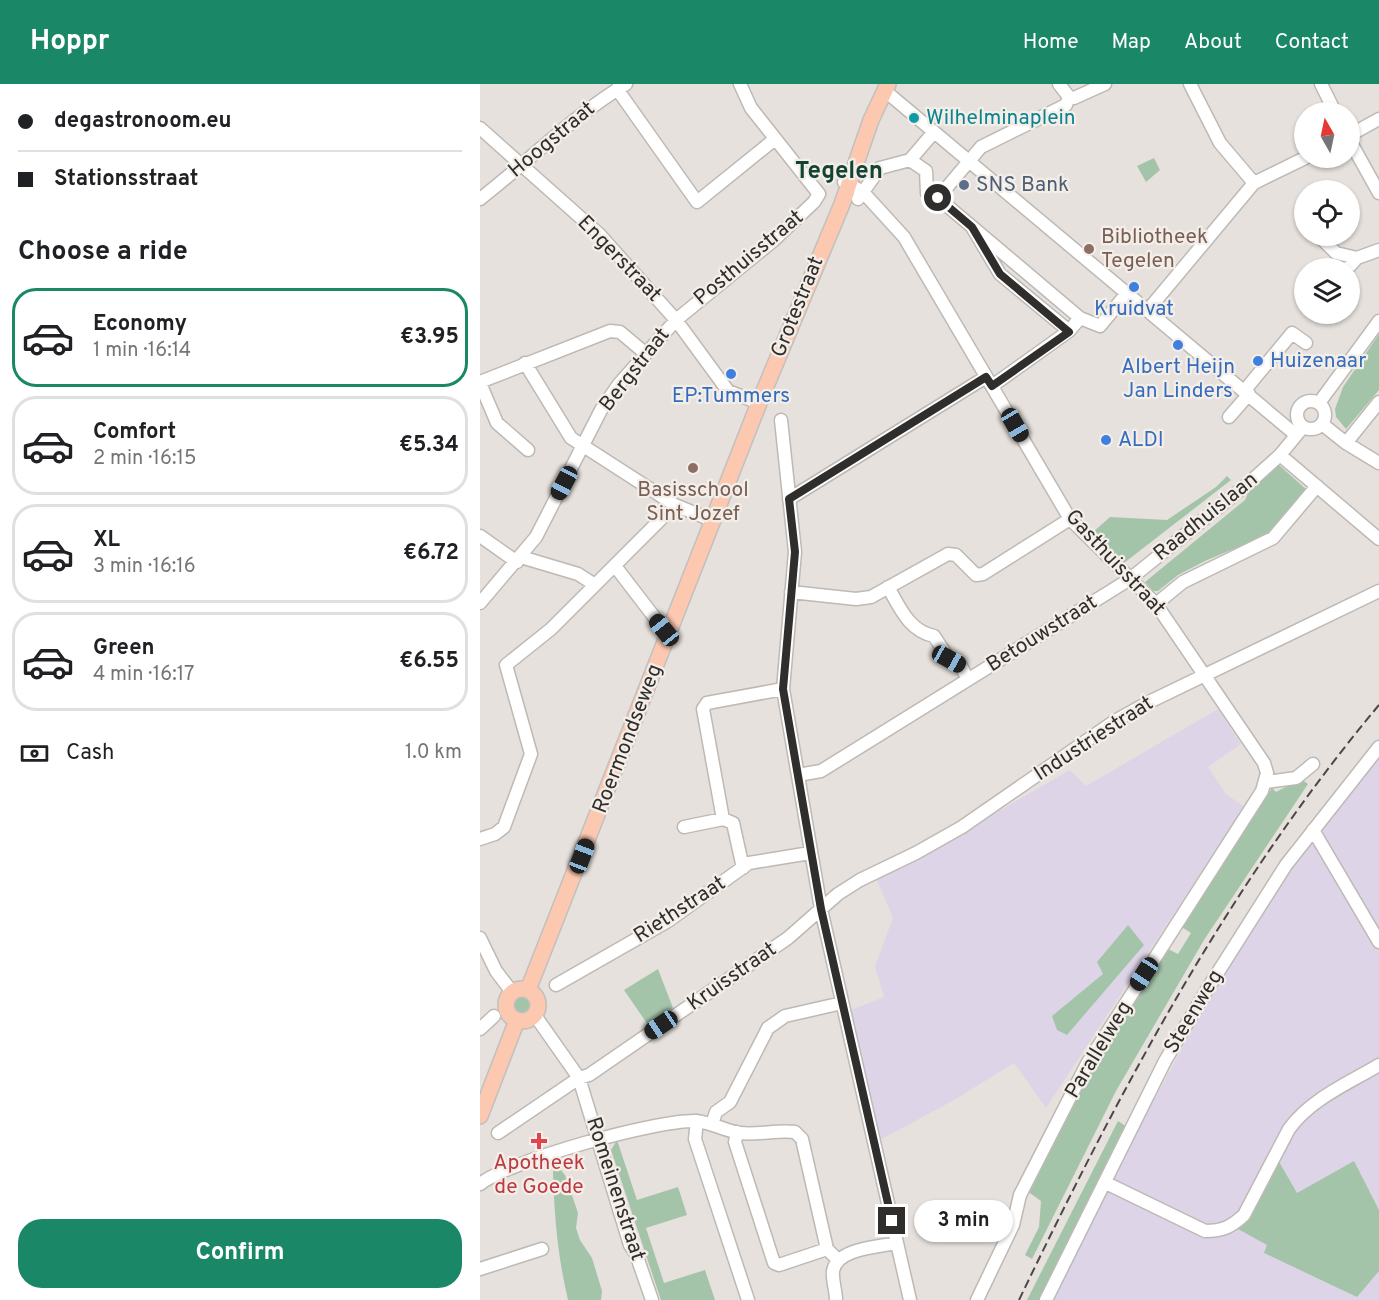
<!DOCTYPE html>
<meta charset="utf-8">
<style>
body{margin:0;font-family:Overpass,sans-serif;background:#f2f2f2;color:#202124;height:100vh;display:flex;flex-direction:column;font-size:22px;white-space:nowrap}
*{box-sizing:border-box;margin:0}
p{font-size:20px;color:#757577}
.icon{flex:none;width:33px;height:33px;fill:none;stroke:currentColor;stroke-width:2;stroke-linecap:round;stroke-linejoin:round}
.map{position:relative;flex:1;overflow:hidden}
.sheet{display:flex;flex-direction:column;background:#fff;width:480px}
.sheet>*{flex:none}
.guide{display:grid;align-content:center;height:132px;padding:0 18px;background:#fff}
.needle{width:39px;rotate:351deg}
.buttons{position:absolute;left:814px;top:18px;display:grid;gap:12px}
.buttons a{display:grid;place-items:center;width:66px;height:66px;border-radius:50%;background:#fff;box-shadow:0 2px 4px #0004;font-size:30px}
.end{position:absolute;width:27px;height:27px;margin:-14px;border:8px solid #302e2c;background:#fff;box-shadow:0 0 0 3px #fff}
.from{border-radius:50%}
.bubble{position:absolute;height:42px;border-radius:21px;background:#fff;box-shadow:0 2px 4px #0004;font-size:20px;font-weight:700;line-height:42px;text-align:center}
.car{position:absolute;width:18px;height:36px;margin:-18px -9px;border-radius:8px;box-shadow:0 0 4px 2px #0007;background:linear-gradient(#222 24%,#8ab4d8 0 40%,#222 0 76%,#8ab4d8 0 86%,#222 0)}
.guide b{display:flex;align-items:center;gap:21px;height:57px;font-size:22px}
.guide b+b{border-top:2px solid #e0e0e0}
.guide i{width:15px;height:15px;background:#202124}
ul{padding:0;list-style:none}
li{display:flex;align-items:center;gap:18px;height:99px;margin:0 12px 9px;padding:0 6px;border:3px solid #e0e0e0;border-radius:24px}
li div{flex:1}
li b{display:block;font-size:22px}
li em{font-style:normal;font-weight:700}
li.on{border-color:#1a8867}
li>.icon{width:54px;height:54px;stroke-width:1.5}
h2{padding:0 18px;font-size:27px;line-height:72px}
.pay{display:flex;align-items:center;gap:15px;height:66px;padding:0 18px;font-size:22px}
.pay p{margin-inline-start:auto}
.button{display:flex;gap:12px;margin-top:auto;padding:12px 18px}
.button a{flex:1;height:69px;border-radius:24px;background:#1a8867;color:#fff;font-size:24px;font-weight:700;line-height:69px;text-align:center}
header{display:flex;align-items:center;gap:36px;box-sizing:border-box;height:84px;padding:0 30px;background:#1a8867;color:#fff}
header strong{font-size:28px}
nav{display:flex;gap:33px;margin-inline-start:auto;font-size:21px}
main{display:flex;flex:1;min-height:0}
.map>svg:first-child{display:block}
.industrial{fill:#ddd4e8}
.green{fill:#a4c4aa}
.lines{fill:none;stroke-linecap:round;stroke-linejoin:round}
.minor-casing{stroke:#beb9b4;stroke-width:15}
.major-casing{stroke:#c1c0c0;stroke-width:18}
.minor{stroke:#fff;stroke-width:12}
.major{stroke:#fdc8b0;stroke-width:15}
.rail{stroke:#4a4846;stroke-width:2;stroke-dasharray:9 4.5;stroke-linecap:butt}
.route{stroke:#302e2c;stroke-width:8}
.culture-dot{fill:#0f9aa8;stroke:#f4eee9;stroke-width:2}
.service-dot{fill:#5c6f8a;stroke:#f4eee9;stroke-width:2}
.education-dot{fill:#8d6e63;stroke:#f4eee9;stroke-width:2}
.shop-dot{fill:#3f7fe0;stroke:#f4eee9;stroke-width:2}
.health-dot{fill:#e0444e;stroke:#f4eee9;stroke-width:2}
.labels{text-anchor:middle;dominant-baseline:central;stroke-width:4.5;stroke-linejoin:round;paint-order:stroke}
.culture-label{font-size:21px;fill:#0d838f;stroke:#f4eee9;text-anchor:start}
.street-label{font-size:21px;fill:#302e2c;stroke:#f4eee9}
.service-label{font-size:21px;fill:#4e5e75;stroke:#f4eee9;text-anchor:start}
.education-label{font-size:21px;fill:#785e54;stroke:#f4eee9;text-anchor:start}
.shop-label{font-size:21px;fill:#366cbe;stroke:#f4eee9}
.health-label{font-size:21px;fill:#be3a42;stroke:#f4eee9}
.quarter-label{font-size:24px;font-weight:bold;fill:#134433;stroke:#f4eee9}
</style>
<header>
<strong>Hoppr</strong>
<nav><a>Home</a><a>Map</a><a>About</a><a>Contact</a></nav>
</header>
<main>
<section class="sheet">
<div class="guide">
<b><i class="from"></i>degastronoom.eu</b>
<b><i></i>Stationsstraat</b>
</div>
<h2>Choose a ride</h2>
<ul>
<li class="on"><svg class="icon" aria-label="car" viewBox="0 0 24 24"><path d="M5 17H2v-5l4-1 3-4h7l3 4 3 1v5h-3M9 17h6M6 11h13"/><circle cx="7" cy="17" r="2"/><circle cx="17" cy="17" r="2"/></svg><div><b>Economy</b><p>1 min · 16:14</p></div><em>€3.95</em></li>
<li><svg class="icon" aria-label="car" viewBox="0 0 24 24"><path d="M5 17H2v-5l4-1 3-4h7l3 4 3 1v5h-3M9 17h6M6 11h13"/><circle cx="7" cy="17" r="2"/><circle cx="17" cy="17" r="2"/></svg><div><b>Comfort</b><p>2 min · 16:15</p></div><em>€5.34</em></li>
<li><svg class="icon" aria-label="car" viewBox="0 0 24 24"><path d="M5 17H2v-5l4-1 3-4h7l3 4 3 1v5h-3M9 17h6M6 11h13"/><circle cx="7" cy="17" r="2"/><circle cx="17" cy="17" r="2"/></svg><div><b>XL</b><p>3 min · 16:16</p></div><em>€6.72</em></li>
<li><svg class="icon" aria-label="car" viewBox="0 0 24 24"><path d="M5 17H2v-5l4-1 3-4h7l3 4 3 1v5h-3M9 17h6M6 11h13"/><circle cx="7" cy="17" r="2"/><circle cx="17" cy="17" r="2"/></svg><div><b>Green</b><p>4 min · 16:17</p></div><em>€6.55</em></li>
</ul>
<div class="pay"><svg class="icon" aria-label="cash" viewBox="0 0 24 24"><path d="M3 7h18v10H3z"/><circle cx="12" cy="12" r="2"/></svg>Cash<p>1.0 km</p></div>
<div class="button"><a>Confirm</a></div>
</section>
<div class="map">
<svg width="899" height="1216" viewBox="0 0 899 1216">
<rect width="100%" height="100%" fill="#e6e1dc"/>
<path class="industrial" d="M738,625L761,660L728,683L746,710L764,723L566,1024L534,979L474,1016L400,1056L371,926L404,913L395,882L413,834L395,792L437,774L590,686L606,702Z
M899,670V1216H570L609,1135L789,805Z"/>
<path class="green" d="M674,74L680,86L666,98L657,82Z
M899,250V306L866,345L856,333L855,325L863,303Z
M799,381L827,406L794,445L787,451L727,476L698,491L678,507H673L665,498L765,416L771,402Z
M747,392L751,396L644,479L612,449L630,433L687,436L736,403Z
M821,695L828,700L724,856L636,1007L552,1175L545,1171L559,1143L561,1117L547,1107L611,983L680,875L688,865L698,870L711,849L700,842L792,704L796,708Z
M648,841L664,861L587,951L577,946L572,932L623,890L617,878Z
M178,885L193,924L168,941L144,906Z
M33 921a9 9 0 1 1 18 0a9 9 0 1 1-18 0Z
M638,1037L647,1043L562,1216H547Z
M137,1056L157,1116L198,1103L207,1131L166,1144L184,1199L225,1186L235,1216H181L131,1066Z
M798,1076L817,1109L874,1077L899,1126V1187L877,1213L784,1169L787,1161L758,1145L771,1129Z
M80,1085L85,1091L98,1129L96,1144L100,1156L112,1174L122,1207L121,1216H88C78,1174 74,1131 73,1087Z"/>
<g class="lines">
<g class="minor-casing">
<path id="minor" d="M579,0L589,13
M710,0L740,59L774,99
M841,0L855,28
M137,5L217,118L295,55
M404,6L816,351
M589,13L594,14L625,0
M0,44L119,150L196,236L248,307L279,319
M870,51L899,35
M870,57L899,109
M430,76L454,48
M364,98L382,107L424,153L590,435L676,520L784,679L787,689L782,707L607,980L540,1111L533,1141L497,1216
M458,114L501,63L586,21L589,13
M0,115C49,77 93,32 146,0
M378,115L400,84L430,76L446,87L447,109L451,114H458L600,234L589,247L520,190L492,143
M839,152L856,169L877,174
M868,184L877,174L899,166
M668,226L774,99L825,74
M600,234L620,242L647,209
M45,279L91,354L195,421L234,437
M0,298L130,247L140,248L165,269
M0,299L17,339L48,366
M512,302L589,247
M765,306L812,249L826,259
M817 331a14 14 0 1 1 28 0a14 14 0 1 1-28 0Z
M839,319L899,237
M749,333L769,310
M301,336L315,468L303,605L341,825L430,1216
M842,340L866,359L899,379
M866,359L899,318
M800,371L899,455
M309,415L506,293
M0,452L37,478
M41,473L98,490L115,501
M135,482L188,551
M408,503C420,524 429,547 454,552L469,575L481,582L487,594
M311,508L376,515L391,513L468,470L476,471L496,491L503,490L590,435
M0,519L56,453L121,326L139,300L196,236L294,156L334,118L339,110L271,24L260,0
M676,520L703,498L793,454L837,402
M318,691L341,687L650,495L770,398L800,371L823,343
M786,698L816,694L833,680
M204,743L243,735
M833,746L899,858
M0,755L15,750L24,743L51,670L26,581L71,545L195,421
M263,784L253,739L243,735L223,625L227,619L303,605
M0,854L16,887L32,908
M76,901L188,837L269,779L330,769
M54,930L99,994
M0,945L14,932
M99,994L150,1161L156,1170L172,1216
M217,1037L215,1055L268,1216
M232,1040L236,1028L250,1018L288,944L305,932L362,919
M257,1048L255,1058L294,1179L299,1181L347,1165
M18,1049L99,994L109,991L308,854L358,810L380,796L436,769L482,743L635,637L667,619L899,507
M626,1099L725,1147C743,1147 751,1143 764,1131L809,1045C831,1015 867,1000 899,981
M0,1100C31,1076 175,1036 216,1037C231,1038 245,1047 260,1049C278,1051 297,1046 315,1048L322,1055L347,1165L358,1176
M0,1185L62,1165
M356,1216C356,1207 352,1196 353,1187C357,1164 399,1163 417,1159
M566,1216L685,977L728,904L806,781L899,663"/>
</g>
<g class="major-casing">
<path id="major" d="M26 921a16 16 0 1 1 32 0a16 16 0 1 1-32 0Z
M48,906L279,319L362,120L391,36L408,0
M0,1032L37,936"/>
</g>
<use href="#minor" class="minor"/>
<use href="#major" class="major"/>
<path class="rail" d="M539,1216C640,1006 749,800 899,621"/>
</g>
<g class="lines">
<path class="route" d="M412,1137L341,825L303,605L315,468L309,415L506,293L512,302L589,248L520,190L492,143L458,114"/>
</g>
<circle class="culture-dot" cx="434" cy="34" r="6"/>
<circle class="service-dot" cx="484" cy="101" r="6"/>
<g class="education-dot">
<circle cx="609" cy="165" r="6"/>
<circle cx="213" cy="384" r="6"/>
</g>
<g class="shop-dot">
<circle cx="654" cy="203" r="6"/>
<circle cx="698" cy="261" r="6"/>
<circle cx="778" cy="277" r="6"/>
<circle cx="251" cy="290" r="6"/>
<circle cx="626" cy="356" r="6"/>
</g>
<path class="health-dot" d="M56 1048h6v6h6v6h-6v6h-6v-6h-6v-6h6z"/>
<g class="labels">
<g class="culture-label">
<text x="446" y="34">Wilhelminaplein</text>
</g>
<g class="street-label">
<text transform="translate(72 56) rotate(-40)">Hoogstraat</text>
<text transform="translate(269 174) rotate(-40)">Posthuisstraat</text>
<text transform="translate(139 175) rotate(46)">Engerstraat</text>
<text transform="translate(318 223) rotate(-68)">Grotestraat</text>
<text transform="translate(155 286) rotate(-52)">Bergstraat</text>
<text transform="translate(726 433) rotate(-39)">Raadhuislaan</text>
<text transform="translate(635 479) rotate(47)">Gasthuisstraat</text>
<text transform="translate(562 550) rotate(-32)">Betouwstraat</text>
<text transform="translate(148 655) rotate(-69)">Roermondseweg</text>
<text transform="translate(614 655) rotate(-33)">Industriestraat</text>
<text transform="translate(200 826) rotate(-33)">Riethstraat</text>
<text transform="translate(252 893) rotate(-35)">Kruisstraat</text>
<text transform="translate(714 928) rotate(-59)">Steenweg</text>
<text transform="translate(619 966) rotate(-59)">Parallelweg</text>
<text transform="translate(135 1105) rotate(72)">Romeinenstraat</text>
</g>
<g class="service-label">
<text x="496" y="101">SNS Bank</text>
</g>
<g class="education-label">
<text x="621" y="153">Bibliotheek<tspan x="621" dy="24">Tegelen</tspan></text>
<text x="213" y="406" text-anchor="middle">Basisschool<tspan x="213" dy="24">Sint Jozef</tspan></text>
</g>
<g class="shop-label">
<text x="654" y="225">Kruidvat</text>
<text x="790" y="277" text-anchor="start">Huizenaar</text>
<text x="698" y="283">Albert Heijn<tspan x="698" dy="24">Jan Linders</tspan></text>
<text x="251" y="312">EP:Tummers</text>
<text x="638" y="356" text-anchor="start">ALDI</text>
</g>
<g class="health-label">
<text x="59" y="1079">Apotheek<tspan x="59" dy="24">de Goede</tspan></text>
</g>
<g class="quarter-label">
<text x="359" y="88">Tegelen</text>
</g>
</g>
</svg>
<div class="buttons">
<a><svg class="needle" viewBox="-14 -14 28 28"><path d="M0-13l5 13h-10z" fill="#e53935"/><path d="M0 13l5-13h-10z" fill="#757577"/></svg></a>
<a><svg class="icon" aria-label="locate" viewBox="0 0 24 24"><circle cx="12" cy="12" r="6"/><path d="M12 2v4M12 18v4M2 12h4M18 12h4"/></svg></a>
<a><svg class="icon" aria-label="layers" viewBox="0 0 24 24"><path d="M12 4l9 5-9 5-9-5zM3 14l9 5 9-5"/></svg></a>
</div>
<i class="end from" style="left:458px;top:114px"></i>
<i class="end" style="left:412px;top:1137px"></i>
<div class="bubble" style="left:434px;top:1116px;width:99px">3 min</div>
<i class="car" style="left:535px;top:341px;rotate:150deg"></i>
<i class="car" style="left:84px;top:399px;rotate:208deg"></i>
<i class="car" style="left:184px;top:546px;rotate:321deg"></i>
<i class="car" style="left:469px;top:575px;rotate:119deg"></i>
<i class="car" style="left:102px;top:772px;rotate:21deg"></i>
<i class="car" style="left:664px;top:890px;rotate:213deg"></i>
<i class="car" style="left:181px;top:941px;rotate:236deg"></i>
</div>
</main>
